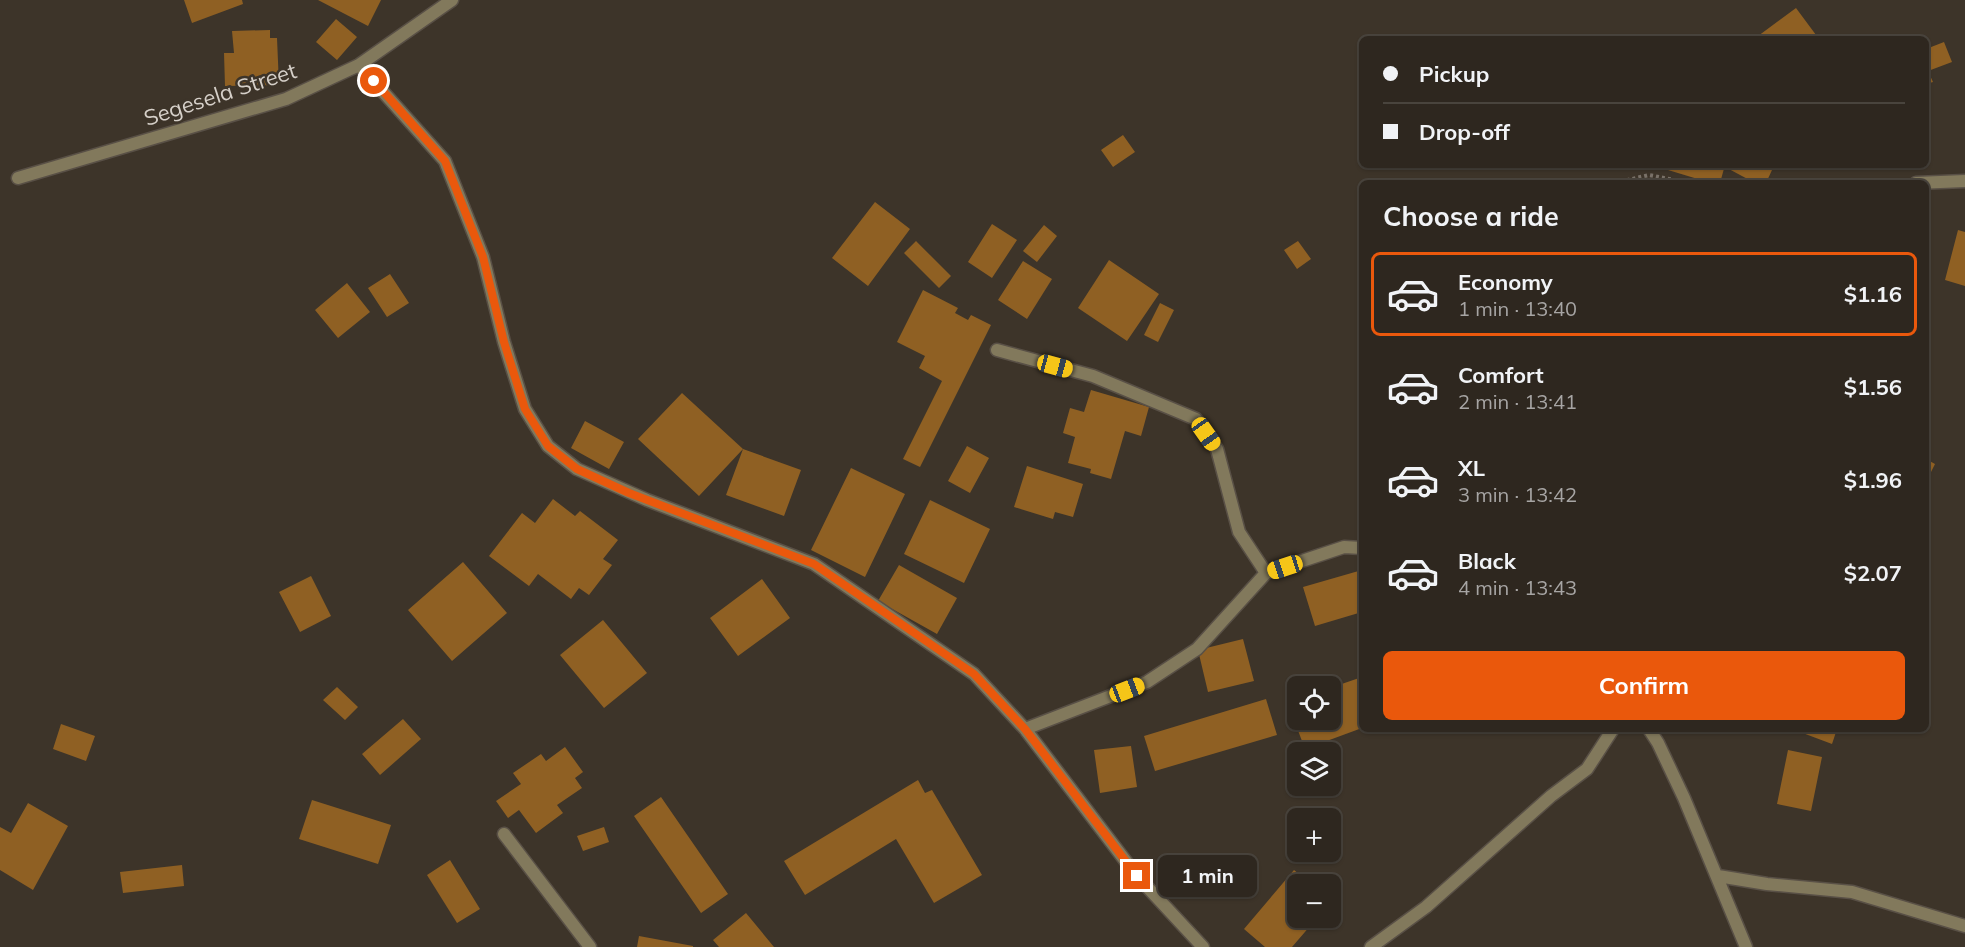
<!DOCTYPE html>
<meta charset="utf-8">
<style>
body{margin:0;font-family:Mulish,sans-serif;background:#3a332c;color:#f1f3f6;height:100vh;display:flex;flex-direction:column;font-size:22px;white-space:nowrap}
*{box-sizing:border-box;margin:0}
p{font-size:20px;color:#a7a5a4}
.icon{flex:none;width:33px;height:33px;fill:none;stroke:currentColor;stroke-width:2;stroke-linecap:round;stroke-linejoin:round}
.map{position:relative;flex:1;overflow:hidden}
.sheet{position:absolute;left:1359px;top:180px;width:570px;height:552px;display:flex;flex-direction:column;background:#2e271f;border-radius:9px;box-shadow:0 2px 4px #0004,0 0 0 2px #49443d}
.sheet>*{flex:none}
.guide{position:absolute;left:1359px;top:36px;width:570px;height:132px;border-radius:9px;box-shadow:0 2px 4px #0004,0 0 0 2px #49443d;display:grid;align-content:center;height:132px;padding:0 24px;background:#2e271f}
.fabs{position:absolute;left:1287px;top:676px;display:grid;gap:12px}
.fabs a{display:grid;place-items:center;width:54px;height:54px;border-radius:9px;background:#2e271f;box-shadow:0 2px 4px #0004,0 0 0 2px #49443d;font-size:30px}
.end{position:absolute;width:27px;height:27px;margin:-14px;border:8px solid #ea580c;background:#fff;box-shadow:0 0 0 3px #fff}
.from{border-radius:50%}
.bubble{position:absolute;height:42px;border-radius:9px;background:#2e271f;box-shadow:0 2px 4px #0004,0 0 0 2px #49443d;font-size:20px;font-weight:700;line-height:42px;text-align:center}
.car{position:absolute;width:18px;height:36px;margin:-18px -9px;border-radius:8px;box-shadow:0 0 4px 2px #0007;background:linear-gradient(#f5c518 24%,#345 0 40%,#f5c518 0 76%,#345 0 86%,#f5c518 0)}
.guide b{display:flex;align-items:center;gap:21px;height:57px;font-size:22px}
.guide b+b{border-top:2px solid #49443d}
.guide i{width:15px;height:15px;background:#f1f3f6}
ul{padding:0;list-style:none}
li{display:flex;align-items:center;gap:18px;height:84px;margin:0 12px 9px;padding:0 12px;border:3px solid transparent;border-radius:9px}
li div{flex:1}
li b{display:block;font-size:22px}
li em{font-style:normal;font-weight:700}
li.selected{border-color:#ea580c}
li>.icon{width:54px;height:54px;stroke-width:1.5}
h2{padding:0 24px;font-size:27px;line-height:72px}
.action{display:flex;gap:12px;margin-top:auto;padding:12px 24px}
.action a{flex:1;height:69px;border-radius:9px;background:#ea580c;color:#fff;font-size:24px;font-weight:700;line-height:69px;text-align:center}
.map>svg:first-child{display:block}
.building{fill:#8f6023}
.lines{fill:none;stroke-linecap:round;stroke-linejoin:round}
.minor-casing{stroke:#595046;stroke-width:15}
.path{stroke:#797168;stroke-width:4;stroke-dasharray:3 3;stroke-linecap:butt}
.minor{stroke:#82795c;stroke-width:12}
.route{stroke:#ea580c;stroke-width:8}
.labels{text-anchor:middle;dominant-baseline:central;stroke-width:5;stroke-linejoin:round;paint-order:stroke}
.street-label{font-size:22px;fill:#d6d0c9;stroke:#3d3429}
</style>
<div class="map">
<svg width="1965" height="947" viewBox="0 0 1965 947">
<rect width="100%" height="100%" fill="#3d3429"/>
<path class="building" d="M184,0H242L243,4L192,23Z
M318,0H381L368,26Z
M1796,8L1819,39H1754Z
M336,19L357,37L337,60L316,42Z
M270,30V38H277L279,85L225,86L224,53H234L232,31Z
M1944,42L1952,62L1928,71L1933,82L1926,84V49Z
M1123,135L1135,152L1113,167L1101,150Z
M1669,165H1725L1720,183H1711L1668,170Z
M1729,165H1763L1772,170L1766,183H1755L1727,168Z
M875,202L910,229L868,286L832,258Z
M992,224L1017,240L992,278L968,262Z
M1044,225L1057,236L1037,262L1023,251Z
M1958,230L1965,232V286L1945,280Z
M916,241L951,276L939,288L904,253Z
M1298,241L1311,259L1297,269L1284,250Z
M1109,260L1159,294L1127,341L1078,308Z
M1023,261L1052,279L1027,319L998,300Z
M390,274L409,303L387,317L368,288Z
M347,283L370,312L338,338L315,310Z
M923,290L958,308L955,313L968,320L971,315L991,325L920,467L903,459L942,381L919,368L925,356L897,342Z
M1160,303L1174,310L1158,342L1144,335Z
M1091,390L1149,407L1141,436L1125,431L1111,479L1090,473L1091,469L1068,463L1075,437L1063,433L1070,408L1084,412Z
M682,393L743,449L801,470L784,516L726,495L743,449L699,496L638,439Z
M585,421L624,442L609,469L571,448Z
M967,446L989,458L970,493L948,481Z
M1926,459L1935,464L1926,482Z
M1027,466L1083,484L1073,517L1055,512L1053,519L1014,507Z
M851,468L905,494L865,577L811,550Z
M553,499L575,516L580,511L618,540L603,559L612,565L589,595L579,588L571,599L538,574L529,586L489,556L522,513L535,523Z
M930,500L990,529L964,583L904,554Z
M463,562L507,613L452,661L408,610Z
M899,565L957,598L937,634L878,601Z
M1362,570V612L1315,626L1303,587Z
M311,576L331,616L300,632L279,592Z
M762,579L790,618L738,656L710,618Z
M603,620L647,673L604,708L560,655Z
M1243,639L1254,681L1208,692L1198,650Z
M1362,677V728L1305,749L1288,704L1298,701V720H1330V688Z
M337,687L358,707L345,720L323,700Z
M1266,699L1277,735L1155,771L1144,736Z
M403,719L421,739L380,775L362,754Z
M61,724L95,736L86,761L53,749Z
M1801,729H1837L1832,744L1800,732Z
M1131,746L1137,787L1100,793L1094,750Z
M565,747L583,772L575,778L582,788L557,805L563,813L536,833L519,810L508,818L496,801L521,784L513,773L541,754L546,761Z
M1788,750L1822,757L1811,811L1777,804Z
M918,780L925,793L932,790L982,875L934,903L896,839L805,895L784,861Z
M661,797L728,894L701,913L634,816Z
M312,800L391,825L378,864L299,839Z
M28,803L68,826L33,890L0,870V827L11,833Z
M604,827L609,842L583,851L577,836Z
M450,860L480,909L457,923L427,875Z
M182,865L184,886L123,893L120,872Z
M1294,870L1312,885H1298V918H1317L1292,947H1265L1244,929Z
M746,913L774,947H719L713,940Z
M639,936L693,946V947H637Z"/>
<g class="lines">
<g class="minor-casing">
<path id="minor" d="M359,65L445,161L483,257L504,342L525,409L548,446L577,469L647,500L814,564L974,674L1025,729L1137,876L1203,947
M18,178L286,99L359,65L452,0
M1916,183L1965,181
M997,350L1093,376L1196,419L1217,449L1239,532L1266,573
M1025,729L1147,682L1197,649L1266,573L1344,547L1362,548
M1649,729L1658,743L1684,798L1746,947
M504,834L590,947
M1718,876L1767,884L1852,892L1965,926
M1371,947L1426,907L1551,796L1587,769L1613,729"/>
</g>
<path class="path" d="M1615,183L1649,175L1689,183"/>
<use href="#minor" class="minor"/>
</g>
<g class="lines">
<path class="route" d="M374,81L445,161L483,257L504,342L525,409L548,446L577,469L629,493L814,564L974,674L1025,729L1137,876"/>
</g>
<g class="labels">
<g class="street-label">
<text transform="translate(220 94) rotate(-18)">Segesela Street</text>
</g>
</g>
</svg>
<div class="fabs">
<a><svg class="icon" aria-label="locate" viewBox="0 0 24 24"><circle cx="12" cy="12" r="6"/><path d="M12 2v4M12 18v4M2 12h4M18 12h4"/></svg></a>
<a><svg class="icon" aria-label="layers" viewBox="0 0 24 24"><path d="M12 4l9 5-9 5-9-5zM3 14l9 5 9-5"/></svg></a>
<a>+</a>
<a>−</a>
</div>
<i class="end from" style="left:374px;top:81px"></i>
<i class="end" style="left:1137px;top:876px"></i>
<div class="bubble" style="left:1158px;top:855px;width:99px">1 min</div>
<i class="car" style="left:1055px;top:366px;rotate:105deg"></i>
<i class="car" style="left:1206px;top:434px;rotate:145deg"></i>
<i class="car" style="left:1285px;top:567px;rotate:252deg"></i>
<i class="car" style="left:1127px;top:690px;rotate:69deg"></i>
<div class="guide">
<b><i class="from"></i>Pickup</b>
<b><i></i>Drop-off</b>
</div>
<section class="sheet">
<h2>Choose a ride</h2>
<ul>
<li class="selected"><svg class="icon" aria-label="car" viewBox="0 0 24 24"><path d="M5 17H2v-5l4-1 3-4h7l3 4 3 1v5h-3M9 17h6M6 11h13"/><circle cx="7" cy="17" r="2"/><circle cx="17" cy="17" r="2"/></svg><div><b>Economy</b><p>1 min · 13:40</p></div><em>$1.16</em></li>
<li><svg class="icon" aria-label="car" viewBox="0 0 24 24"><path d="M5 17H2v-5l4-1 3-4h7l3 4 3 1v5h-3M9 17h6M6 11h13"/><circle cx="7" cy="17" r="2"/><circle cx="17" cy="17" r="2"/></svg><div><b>Comfort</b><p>2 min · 13:41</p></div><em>$1.56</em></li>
<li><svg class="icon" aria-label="car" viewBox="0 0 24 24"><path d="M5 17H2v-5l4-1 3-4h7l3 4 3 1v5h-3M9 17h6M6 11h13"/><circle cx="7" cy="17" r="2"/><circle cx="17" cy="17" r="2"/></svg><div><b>XL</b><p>3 min · 13:42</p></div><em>$1.96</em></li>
<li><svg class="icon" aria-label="car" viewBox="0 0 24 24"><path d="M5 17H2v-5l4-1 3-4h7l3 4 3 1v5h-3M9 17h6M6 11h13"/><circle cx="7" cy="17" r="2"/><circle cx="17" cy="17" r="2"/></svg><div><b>Black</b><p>4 min · 13:43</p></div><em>$2.07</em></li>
</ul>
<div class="action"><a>Confirm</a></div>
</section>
</div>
